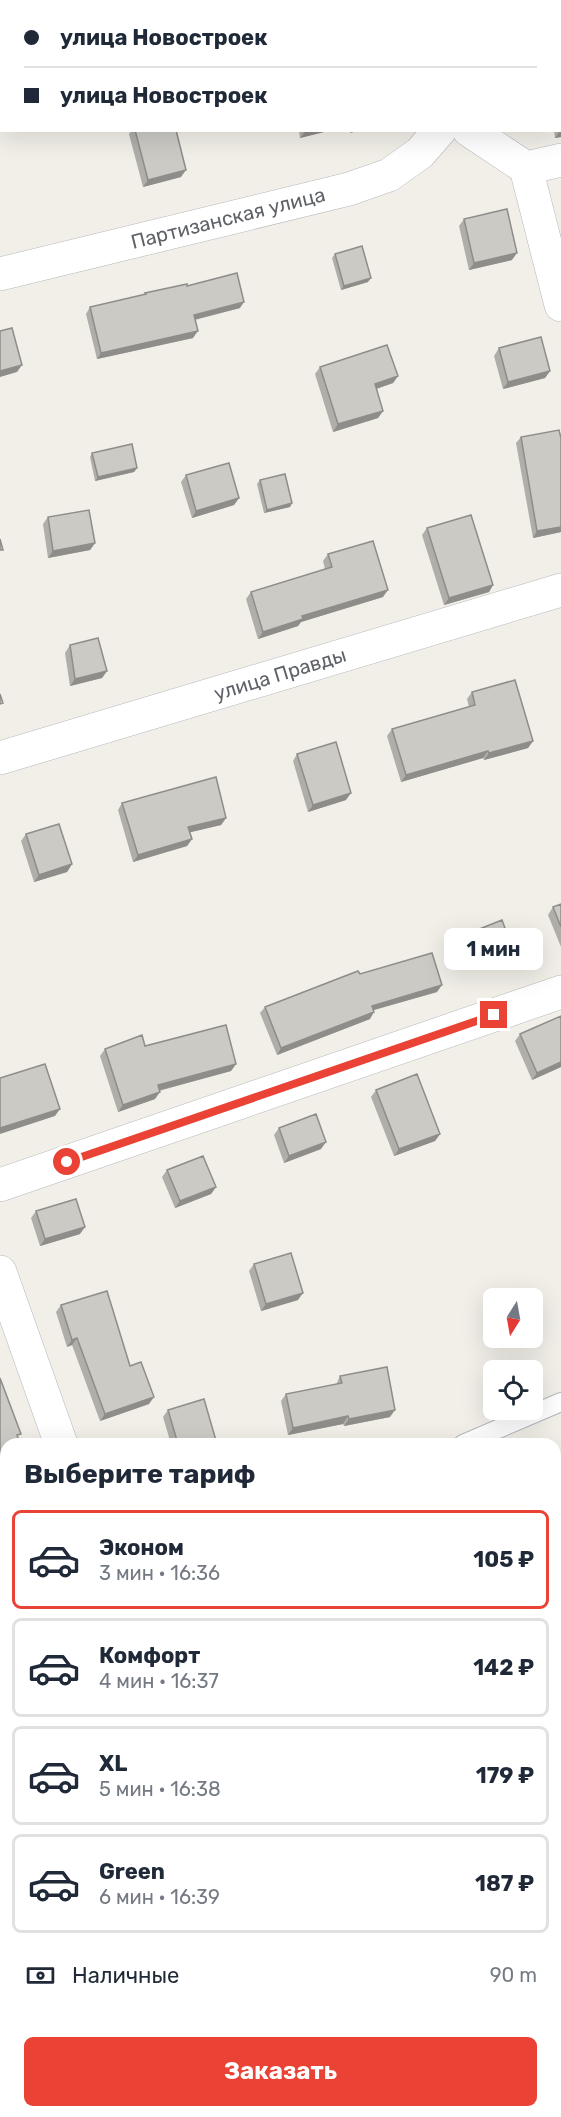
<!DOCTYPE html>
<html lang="ru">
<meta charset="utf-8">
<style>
body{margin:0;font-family:Rubik,sans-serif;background:#f2f2f3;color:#1f2937;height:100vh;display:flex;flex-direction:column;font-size:22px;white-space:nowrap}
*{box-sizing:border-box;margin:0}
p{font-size:20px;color:#747a83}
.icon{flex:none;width:33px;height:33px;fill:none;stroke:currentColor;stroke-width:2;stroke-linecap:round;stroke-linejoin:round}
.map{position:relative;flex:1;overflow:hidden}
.details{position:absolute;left:0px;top:1438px;width:561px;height:680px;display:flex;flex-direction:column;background:#fff;border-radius:18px 18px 0 0;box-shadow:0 6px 24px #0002}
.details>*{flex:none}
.top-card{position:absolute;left:0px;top:0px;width:561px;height:132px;box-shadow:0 6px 24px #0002;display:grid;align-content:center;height:132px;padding:0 24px;background:#fff}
.needle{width:39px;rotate:191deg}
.fabs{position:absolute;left:483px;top:1288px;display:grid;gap:12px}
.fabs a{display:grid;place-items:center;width:60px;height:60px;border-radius:9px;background:#fff;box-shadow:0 6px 24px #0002;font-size:30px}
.end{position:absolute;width:27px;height:27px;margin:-14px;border:8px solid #ea4335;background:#fff;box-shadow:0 0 0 3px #fff}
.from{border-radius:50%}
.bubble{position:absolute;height:42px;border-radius:9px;background:#fff;box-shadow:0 6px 24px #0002;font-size:20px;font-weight:700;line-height:42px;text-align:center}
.top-card b{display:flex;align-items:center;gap:21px;height:57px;font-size:22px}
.top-card b+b{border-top:2px solid #e0e1e3}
.top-card i{width:15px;height:15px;background:#1f2937}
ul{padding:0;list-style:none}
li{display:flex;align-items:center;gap:18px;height:99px;margin:0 12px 9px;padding:0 12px;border:3px solid #e0e1e3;border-radius:9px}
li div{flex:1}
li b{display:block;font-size:22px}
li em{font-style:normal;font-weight:700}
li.active{border-color:#ea4335}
li>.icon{width:54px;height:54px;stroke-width:1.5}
h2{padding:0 24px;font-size:27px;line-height:72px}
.pay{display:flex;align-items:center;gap:15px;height:66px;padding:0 24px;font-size:22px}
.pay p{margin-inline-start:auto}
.button{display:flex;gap:12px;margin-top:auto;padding:12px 24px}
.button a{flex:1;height:69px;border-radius:9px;background:#ea4335;color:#fff;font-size:24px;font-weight:700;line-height:69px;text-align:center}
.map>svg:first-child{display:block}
.green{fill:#c5e8c5}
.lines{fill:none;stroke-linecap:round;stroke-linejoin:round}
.service-casing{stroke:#b5b8bc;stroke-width:20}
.minor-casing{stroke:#b5b8bc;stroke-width:34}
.tertiary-casing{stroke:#b5b8bc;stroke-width:34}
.primary-casing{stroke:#f2c960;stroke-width:34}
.path{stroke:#9cc7a9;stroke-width:4;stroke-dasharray:6 3;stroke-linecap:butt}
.service{stroke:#fff;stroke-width:18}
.minor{stroke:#fff;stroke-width:33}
.tertiary{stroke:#fff;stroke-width:33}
.primary{stroke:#fff2af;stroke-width:33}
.wall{fill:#afaea9}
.shaded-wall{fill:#8f8d8a}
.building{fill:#cccac5;stroke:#8f8d8a;stroke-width:1.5}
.route{stroke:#ea4335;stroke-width:8}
.labels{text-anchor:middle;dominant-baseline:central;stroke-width:6;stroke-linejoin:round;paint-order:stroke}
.street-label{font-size:20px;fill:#5f6368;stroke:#fff}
</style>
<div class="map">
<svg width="561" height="2117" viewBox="0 0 561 2117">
<rect width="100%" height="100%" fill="#f1efe8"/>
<path class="green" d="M561,1956V2117H170V2112H555V1958Z"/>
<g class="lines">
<g class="service-casing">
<path id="service" d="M463,1444L561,1402"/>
</g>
<g class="minor-casing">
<path id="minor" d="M469,130L526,168L561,305
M526,168L561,160
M0,758L561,590
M0,1185L561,992
M0,1272L61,1444
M0,1496L6,1493"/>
</g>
<g class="tertiary-casing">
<path id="tertiary" d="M463,0V2
M0,274L349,189L389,175L420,153L440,130"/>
</g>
<g class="primary-casing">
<path id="primary" d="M555,1657L561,1655
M0,1877L6,1875"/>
</g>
<path class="path" d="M0,1997L6,2016
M162,2112L164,2117"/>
<use href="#service" class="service"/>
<use href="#minor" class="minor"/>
<use href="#tertiary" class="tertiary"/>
<use href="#primary" class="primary"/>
</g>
<path class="wall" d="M561,97V137L555,138L554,130H560Z
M132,130H135L181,177L143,187L129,134Z
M299,130H332L300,138Z
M464,219L512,260L469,270L459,226Z
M335,254L368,282L341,290L332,258Z
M187,286L240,308L195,320L193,338L97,359L86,314L90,307L144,295L145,293Z
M499,348L550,371L545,378L503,389L494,356Z
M320,367L398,376L393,383L376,389L383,411L378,418L333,432L315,374Z
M521,437L561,438V532L533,538L516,443Z
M92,453L137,468L134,472L95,481L90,457Z
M186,475L239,498L234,505L192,518L181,482Z
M260,480L292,503L290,507L264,513L257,484Z
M48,517L95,543L90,550L48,558L43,524Z
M427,528L493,585L489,592L444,605L422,535Z
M328,554L383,597L301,622L298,626L258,639L246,599L251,592L325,569L323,561Z
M70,645L107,671L102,678L70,686L65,653Z
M472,692L533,741L528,748L484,760L483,758L401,782L387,736L392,729L469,707L467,699Z
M297,754L346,800L308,812L293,761Z
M122,803L226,818L221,825L190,832L192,839L187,846L133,862L118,810Z
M26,834L72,864L67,872L34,882L21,841Z
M561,904V947L548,915L553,907Z
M477,930L515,955L512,959L487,969L474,934Z
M360,974L437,992L373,1010L370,1019L277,1055L260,1013L265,1007Z
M561,1016V1067L532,1080L515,1041L520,1034Z
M105,1049L236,1064L231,1071L159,1091L155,1099L118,1112L100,1056Z
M376,1090L440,1134L435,1141L394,1156L371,1097Z
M279,1128L321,1149L284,1163L274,1135Z
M167,1170L216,1187L211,1194L175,1208L162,1177Z
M36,1211L80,1234L40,1246L31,1218Z
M254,1264L298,1300L261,1311L249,1271Z
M61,1305L149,1404L100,1421L72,1345L67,1347L56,1312Z
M340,1376L390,1417L344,1426L343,1424L288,1435L281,1401L286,1394L336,1385Z
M168,1410L217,1444H171L163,1417Z
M0,1506L6,1507V1553L2,1554L0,1548Z
M509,2112H555L561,2117H511Z"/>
<path class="shaded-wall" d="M218,0H227L226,2H212Z
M311,130H332L300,138L305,132Z
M352,130H362L350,133Z
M560,131H561V137L555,138Z
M186,170L181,177L143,187L148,180Z
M517,253L512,260L469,270L474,263Z
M371,278L368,282L341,290L344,286Z
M244,302L240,308L189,321L194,315Z
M198,331L193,338L97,359L101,353Z
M22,365L17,372L0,377V371Z
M550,371L545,378L503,389L508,382Z
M398,376L393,383L370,391L375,384Z
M383,411L378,418L333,432L338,424Z
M137,468L134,472L95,481L98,477Z
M239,498L234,505L192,518L196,511Z
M292,503L290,507L264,513L267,510Z
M561,527V532L533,538L537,531Z
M95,543L90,550L48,558L53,551Z
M493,585L489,592L444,605L449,598Z
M388,590L383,597L301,622L298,626L258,639L263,632L302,616Z
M107,671L102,678L70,686L75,679Z
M533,741L528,748L484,760L489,753Z
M488,751L483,758L401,782L406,775Z
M351,793L346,800L308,812L313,805Z
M226,818L221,825L183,834L188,827Z
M192,839L187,846L133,862L138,855Z
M72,864L67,872L34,882L39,875Z
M515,955L512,959L487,969L490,965Z
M442,985L437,992L367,1012L372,1006Z
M374,1012L370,1019L277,1055L281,1048Z
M561,1062V1067L532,1080L537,1073Z
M236,1064L231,1071L153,1092L158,1085Z
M160,1092L155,1099L118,1112L123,1105Z
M60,1109L55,1116L0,1134V1128Z
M440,1134L435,1141L394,1156L399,1149Z
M326,1142L321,1149L284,1163L289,1156Z
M216,1187L211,1194L175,1208L180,1201Z
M85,1227L80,1234L40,1246L45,1239Z
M303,1293L298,1300L261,1311L266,1304Z
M77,1338L72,1345L67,1347L72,1340Z
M154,1397L149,1404L100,1421L105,1414Z
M395,1410L390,1417L344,1426L349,1419Z
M348,1416L343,1424L288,1435L293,1428Z
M6,1469V1474L0,1477V1471Z"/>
<path class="building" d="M173,0H218L212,2H174Z
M531,0H561V15H560V2H531Z
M560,97H561V131H560Z
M135,130H176L186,170L148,180Z
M507,209L517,253L474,263L464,219Z
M362,246L371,278L344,286L335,254Z
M237,273L244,302L194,315L198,331L101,353L90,307L146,294L145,293L187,284V286Z
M12,328L22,365L0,371V331Z
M541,337L550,371L508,382L499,348Z
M387,345L398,376L375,384L383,411L338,424L320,367Z
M559,430L561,438V527L537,531L521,437Z
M132,444L137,468L98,477L92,453Z
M229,463L239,498L196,511L186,475Z
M285,474L292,503L267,510L260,480Z
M89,510L95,543L53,551L48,517Z
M471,515L493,585L449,598L427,528Z
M0,539L3,550H0Z
M373,541L388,590L302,616L303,619L263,632L251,592L332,567L328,554Z
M98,638L107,671L75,679L70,645Z
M515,680L533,741L489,753L488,751L406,775L392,729L475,705L472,692Z
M0,694L3,703L0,704Z
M336,742L351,793L313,805L297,754Z
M216,777L226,818L188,827L192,839L138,855L122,803Z
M59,824L72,864L39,875L26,834Z
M561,904V927L553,907Z
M502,920L515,955L490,965L477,930Z
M432,953L442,985L372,1006L374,1012L281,1048L265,1007L358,971L360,974Z
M561,1016V1062L537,1073L520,1034Z
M226,1025L236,1064L158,1085L160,1092L123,1105L105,1049L142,1035L145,1046Z
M45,1064L60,1109L0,1128V1078Z
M417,1074L440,1134L399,1149L376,1090Z
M316,1114L326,1142L289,1156L279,1128Z
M203,1156L216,1187L180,1201L167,1170Z
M76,1199L85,1227L45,1239L36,1211Z
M291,1253L303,1293L266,1304L254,1264Z
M107,1291L130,1366L141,1362L154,1397L105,1414L77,1338L72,1340L61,1305Z
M387,1367L395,1410L349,1419L348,1416L293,1428L286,1394L342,1383L340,1376Z
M0,1378L21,1434L17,1435L20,1444H6V1469L0,1471Z
M204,1399L217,1444H178L168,1410Z
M0,1506L6,1507V1544L0,1526Z
M561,2071V2117H520L519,2112H555V2072Z"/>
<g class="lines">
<path class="route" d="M67,1162L494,1015"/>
</g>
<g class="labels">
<g class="street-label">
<text transform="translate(228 218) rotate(-14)">Партизанская улица</text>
<text transform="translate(280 674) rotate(-17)">улица Правды</text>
</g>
</g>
</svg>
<div class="fabs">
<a><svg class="needle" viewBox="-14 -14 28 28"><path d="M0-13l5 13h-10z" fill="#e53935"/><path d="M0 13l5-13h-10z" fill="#747a83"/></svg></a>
<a><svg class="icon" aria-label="locate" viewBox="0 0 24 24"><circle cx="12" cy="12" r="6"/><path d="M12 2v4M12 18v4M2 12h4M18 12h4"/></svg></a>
</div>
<i class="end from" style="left:67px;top:1162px"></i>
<i class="end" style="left:494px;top:1015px"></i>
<div class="bubble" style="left:444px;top:928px;width:99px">1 мин</div>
<div class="top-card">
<b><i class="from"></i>улица Новостроек</b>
<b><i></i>улица Новостроек</b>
</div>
<section class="details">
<h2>Выберите тариф</h2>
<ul>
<li class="active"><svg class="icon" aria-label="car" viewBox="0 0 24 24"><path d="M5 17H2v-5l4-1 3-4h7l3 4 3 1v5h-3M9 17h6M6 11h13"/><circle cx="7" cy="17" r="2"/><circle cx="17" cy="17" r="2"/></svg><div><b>Эконом</b><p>3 мин · 16:36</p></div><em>105 ₽</em></li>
<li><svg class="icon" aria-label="car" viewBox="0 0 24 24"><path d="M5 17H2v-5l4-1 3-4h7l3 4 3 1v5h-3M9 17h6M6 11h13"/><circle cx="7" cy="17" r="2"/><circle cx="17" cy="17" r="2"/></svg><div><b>Комфорт</b><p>4 мин · 16:37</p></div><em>142 ₽</em></li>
<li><svg class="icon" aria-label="car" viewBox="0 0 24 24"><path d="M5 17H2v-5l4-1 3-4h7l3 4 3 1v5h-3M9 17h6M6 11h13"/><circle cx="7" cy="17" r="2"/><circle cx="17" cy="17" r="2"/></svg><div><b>XL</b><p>5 мин · 16:38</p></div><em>179 ₽</em></li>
<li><svg class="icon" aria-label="car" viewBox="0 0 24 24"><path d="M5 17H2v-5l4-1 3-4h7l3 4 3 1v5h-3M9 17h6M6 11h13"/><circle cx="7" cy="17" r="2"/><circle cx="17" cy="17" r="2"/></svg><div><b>Green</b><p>6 мин · 16:39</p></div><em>187 ₽</em></li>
</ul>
<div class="pay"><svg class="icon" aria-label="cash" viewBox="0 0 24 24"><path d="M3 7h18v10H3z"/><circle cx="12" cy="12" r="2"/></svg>Наличные<p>90 m</p></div>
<div class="button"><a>Заказать</a></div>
</section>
</div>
